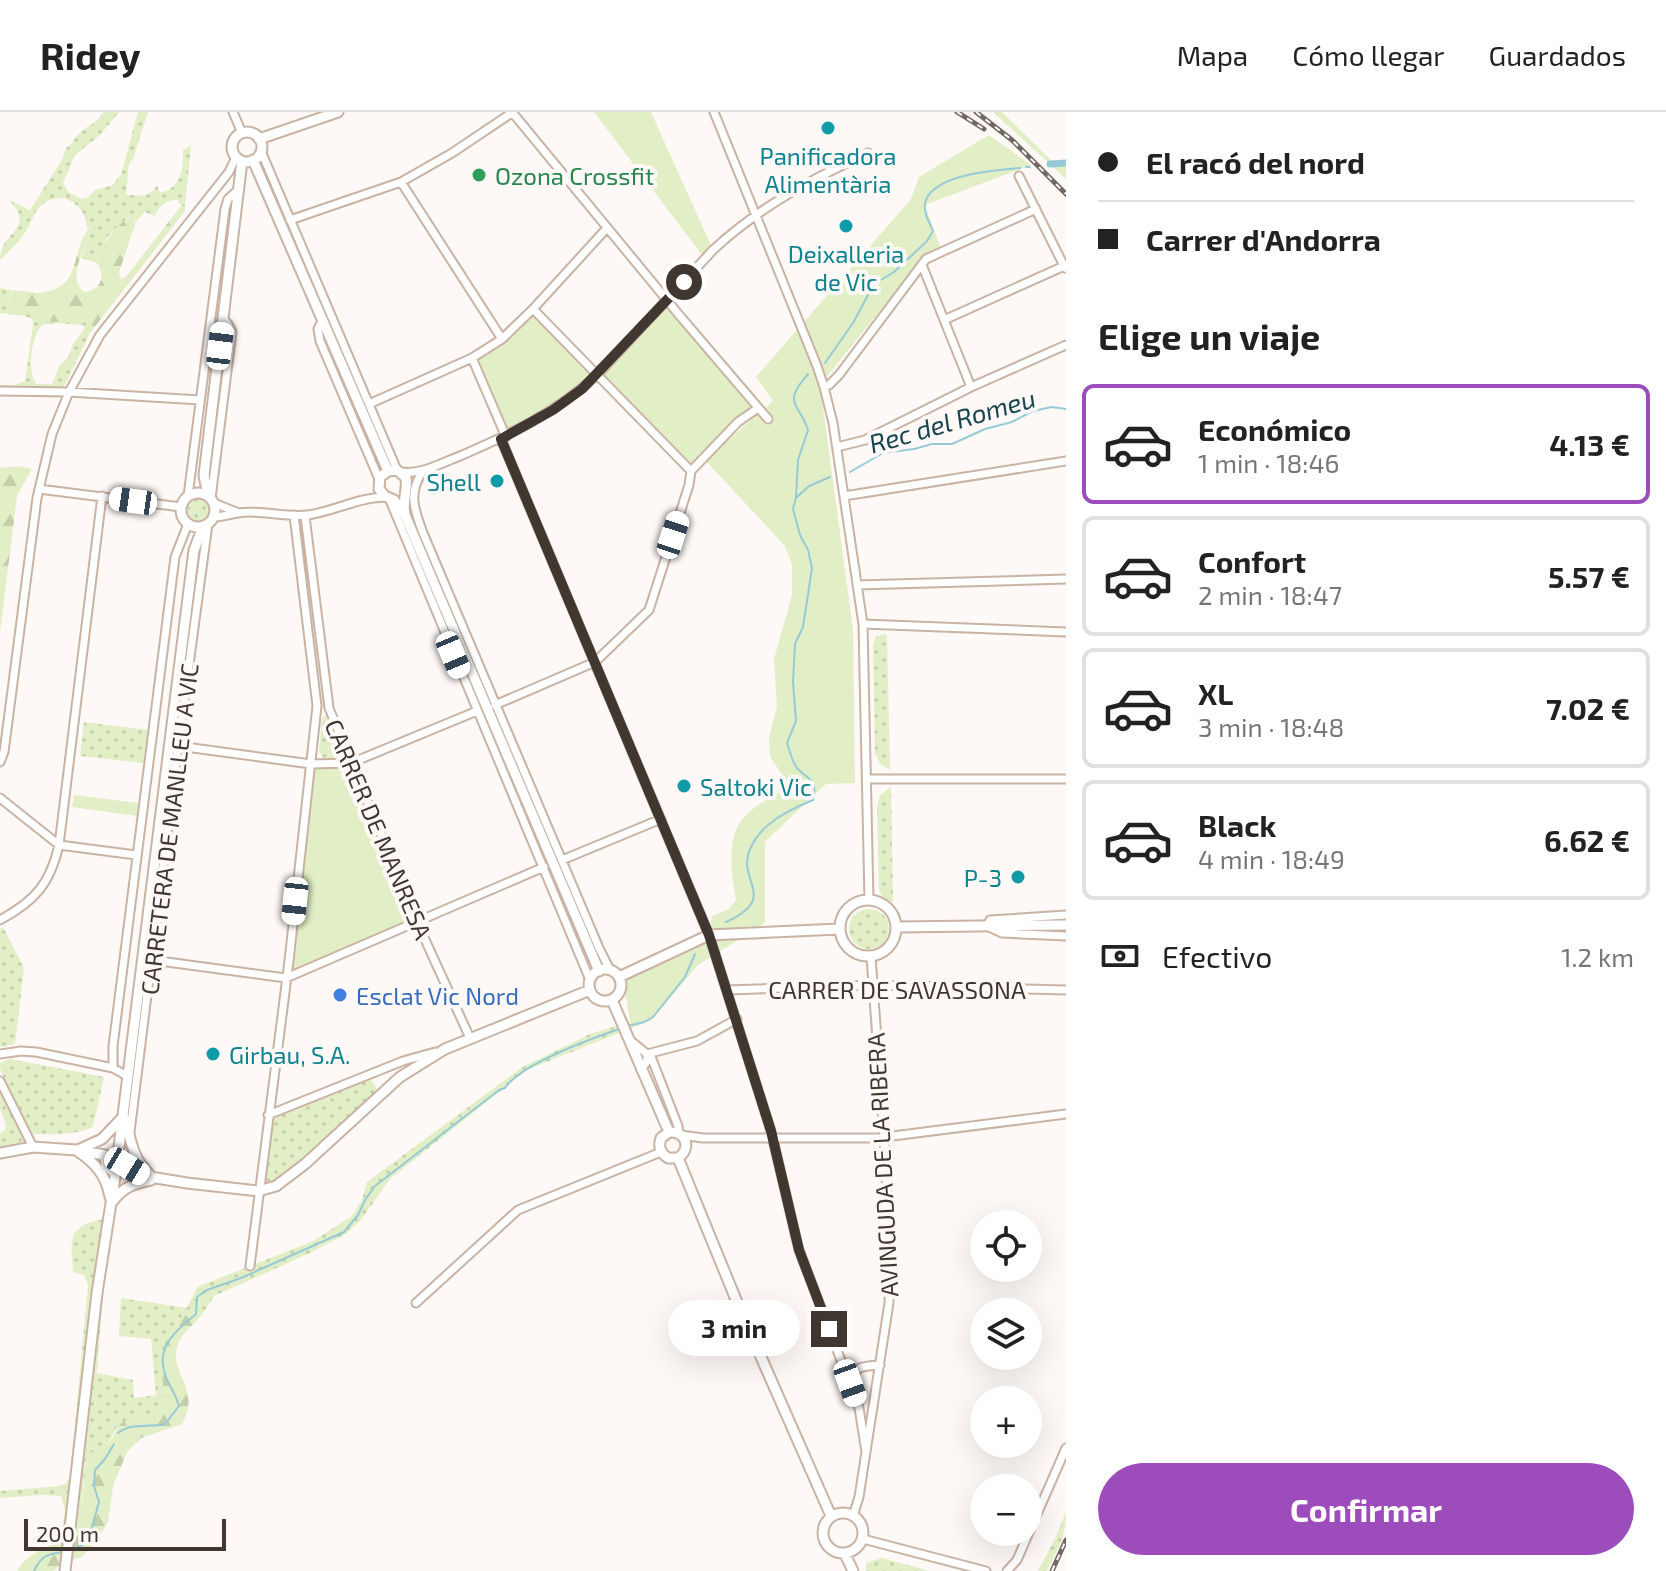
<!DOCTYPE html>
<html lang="es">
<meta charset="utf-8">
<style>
body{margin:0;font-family:"Exo 2",sans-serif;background:#f2f2f2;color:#222;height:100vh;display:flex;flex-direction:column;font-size:30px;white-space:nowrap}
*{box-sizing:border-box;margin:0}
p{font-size:26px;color:#767676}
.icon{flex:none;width:44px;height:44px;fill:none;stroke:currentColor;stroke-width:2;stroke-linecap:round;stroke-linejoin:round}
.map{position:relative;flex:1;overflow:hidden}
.drawer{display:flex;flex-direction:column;background:#fff;width:600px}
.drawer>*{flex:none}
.banner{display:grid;align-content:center;height:176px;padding:0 32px;background:#fff}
.tools{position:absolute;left:970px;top:1098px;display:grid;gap:16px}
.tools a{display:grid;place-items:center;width:72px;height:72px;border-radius:50%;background:#fff;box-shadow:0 8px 32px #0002;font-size:40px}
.scale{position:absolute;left:24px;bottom:20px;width:202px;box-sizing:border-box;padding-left:8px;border:4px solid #403731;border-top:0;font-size:22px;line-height:28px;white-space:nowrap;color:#403731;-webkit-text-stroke:6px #fef9f6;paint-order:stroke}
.end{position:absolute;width:36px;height:36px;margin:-18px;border:10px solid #403731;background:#fff;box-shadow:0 0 0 4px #fff}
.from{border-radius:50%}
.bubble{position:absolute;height:56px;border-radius:28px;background:#fff;box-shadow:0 8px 32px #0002;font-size:26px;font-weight:700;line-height:56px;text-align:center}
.car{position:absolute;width:24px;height:48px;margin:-24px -12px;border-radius:10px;box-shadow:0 0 6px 2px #0007;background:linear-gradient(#fff 24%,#345 0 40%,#fff 0 76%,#345 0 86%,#fff 0)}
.banner b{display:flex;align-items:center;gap:28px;height:76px;font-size:30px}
.banner b+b{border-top:2px solid #e0e0e0}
.banner i{width:20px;height:20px;background:#222}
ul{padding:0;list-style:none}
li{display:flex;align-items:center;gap:24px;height:120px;margin:0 16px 12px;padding:0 16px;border:4px solid #e0e0e0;border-radius:12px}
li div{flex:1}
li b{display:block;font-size:30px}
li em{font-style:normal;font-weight:700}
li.selected{border-color:#9d4cbc}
li>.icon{width:72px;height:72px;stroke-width:1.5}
h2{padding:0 32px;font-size:36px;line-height:96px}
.pay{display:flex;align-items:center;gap:20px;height:88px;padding:0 32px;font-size:30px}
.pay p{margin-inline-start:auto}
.primary-button{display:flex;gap:16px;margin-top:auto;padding:16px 32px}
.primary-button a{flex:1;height:92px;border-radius:48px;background:#9d4cbc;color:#fff;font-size:32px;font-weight:700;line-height:92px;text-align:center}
header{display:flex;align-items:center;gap:48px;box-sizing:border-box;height:112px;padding:0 40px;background:#fff;border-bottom:2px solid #e0e0e0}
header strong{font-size:38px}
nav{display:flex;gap:44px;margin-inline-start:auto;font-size:28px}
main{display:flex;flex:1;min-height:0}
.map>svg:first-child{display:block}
.grass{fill:url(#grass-dots);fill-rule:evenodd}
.forest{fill:url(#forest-firs)}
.park{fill:#e2efc6}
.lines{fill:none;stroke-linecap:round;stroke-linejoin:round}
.stream{stroke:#97cad7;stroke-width:2}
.canal{stroke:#97cad7;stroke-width:7}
.street-casing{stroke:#c9b3a4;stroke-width:11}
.secondary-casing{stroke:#c9b3a4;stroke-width:13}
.street{stroke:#fff;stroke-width:7}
.secondary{stroke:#fff;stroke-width:9}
.rail-casing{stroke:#706863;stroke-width:5}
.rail{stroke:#fef9f6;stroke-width:2;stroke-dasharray:6;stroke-linecap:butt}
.route{stroke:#403731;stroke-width:10}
.culture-dot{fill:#0f9aa8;stroke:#fef9f6;stroke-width:3}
.leisure-dot{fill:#2e9e5b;stroke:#fef9f6;stroke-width:3}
.shop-dot{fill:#3f7fe0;stroke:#fef9f6;stroke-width:3}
.labels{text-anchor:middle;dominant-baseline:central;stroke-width:8;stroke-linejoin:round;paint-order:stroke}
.culture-label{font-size:24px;fill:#0d838f;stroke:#fef9f6}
.leisure-label{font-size:24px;fill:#27864d;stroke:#fef9f6;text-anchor:start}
.street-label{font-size:24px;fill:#403731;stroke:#fef9f6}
.shop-label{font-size:24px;fill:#366cbe;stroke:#fef9f6;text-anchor:start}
.water-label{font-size:26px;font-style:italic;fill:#17444f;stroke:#fef9f6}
</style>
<header>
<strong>Ridey</strong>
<nav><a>Mapa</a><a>Cómo llegar</a><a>Guardados</a></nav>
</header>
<main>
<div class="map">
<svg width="1066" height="1459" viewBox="0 0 1066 1459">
<defs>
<pattern id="grass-dots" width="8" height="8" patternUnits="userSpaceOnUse" patternTransform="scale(2)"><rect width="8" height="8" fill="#e2efc6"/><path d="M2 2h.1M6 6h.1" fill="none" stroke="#c3ceab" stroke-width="1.8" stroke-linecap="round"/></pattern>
<pattern id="forest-firs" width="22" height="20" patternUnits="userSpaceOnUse" patternTransform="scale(2)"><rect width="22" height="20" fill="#e2efc6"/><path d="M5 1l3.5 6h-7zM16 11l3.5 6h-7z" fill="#c3ceab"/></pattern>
</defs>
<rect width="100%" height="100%" fill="#fef9f6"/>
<path class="grass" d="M104,0H119L100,23L75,43L63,71L69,81L82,87L87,86L95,78L113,73L121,62L138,0H148L133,47L129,52L126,82C137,85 152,85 157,73L160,81C182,75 183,57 183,38L191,34L185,92L181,94L178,88C167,87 159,93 155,104L145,100L135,110L134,106L129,104L107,125L97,151L81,146L93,117L88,115L87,117C86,105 83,97 72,90C66,86 61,85 54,87C34,91 33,111 22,125C16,133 7,141 0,148C0,119 38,117 8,87L30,98L62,48L66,36C73,32 73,27 79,22C88,12 95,14 104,0Z
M993,0H1002L1054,51L1066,50V67Z
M0,176L15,179L11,180L8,193L17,197L30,199L37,209H80L90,212V221L63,277L0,276V273H14L25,269L33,213L32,207L25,204L0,201ZM56,211L83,213L85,216L72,234L69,244L59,255L52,272H36C27,256 31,226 42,213Z
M188 398a11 11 0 1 1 22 0a11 11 0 1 1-22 0Z
M883,522L887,523L890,658L880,652L875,641L873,532L876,525Z
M326,603L341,639V644L336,648L324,647L319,639L322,606Z
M84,610L148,618L143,651L80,644Z
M891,675L893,786V791L882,784L879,778L877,695L880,683Z
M849 817a20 20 0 1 1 40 0a20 20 0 1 1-40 0Z
M3,815L24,856L15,932L0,935V817Z
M629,910L631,916L527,958L390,1067L361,1108L346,1122L308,1142L214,1184L204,1200L190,1201L180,1207L165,1231L162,1255L164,1294L156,1302L122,1311L116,1316L109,1330L86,1348L80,1408L70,1422L60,1427L65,1399L61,1384L43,1383L0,1386V1379L59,1374L65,1372L70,1365L88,1173L84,1163L73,1160C71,1128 66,1114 104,1107L91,1181L103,1182L97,1261L133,1268L134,1286L156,1283L151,1227L119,1224L121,1186L187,1196L197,1175L313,1129L352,1104L362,1088L367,1070L524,954L590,922Z
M10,947L104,965L93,1015C72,1024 54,1022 32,1022L0,957V951Z
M369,963L380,983L305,1052L258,1079L268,1003Z
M0,976L33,1040L15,1042L0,1047V1021L5,1018L6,1013L0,997Z
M1066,1400C1066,1425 1058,1437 1047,1459H1038L1055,1427Z
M882,1446L930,1459H866V1451Z"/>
<path class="forest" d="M185,92V99L90,221V212L87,211L37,209L30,199L17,197L8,193L12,179C21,178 30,181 38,181C85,177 68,139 91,114L93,117C87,135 65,164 84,180C101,178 106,165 97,151C103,129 114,116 131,103L134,106L135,113L119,160L121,167L125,166L181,94Z
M19,354L32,357L17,384L0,521V356Z
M204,1200C197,1210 184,1219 179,1230C165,1260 203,1274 182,1312L141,1326L127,1340L113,1374L108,1410L96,1429L83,1444L62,1452L53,1459H17C30,1434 65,1435 77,1412C84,1400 84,1363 86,1348C91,1336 104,1337 111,1328C117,1319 116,1312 128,1308C143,1303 152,1306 164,1294L162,1255L165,1231L180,1207L190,1201Z"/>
<path class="park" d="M594,0H651L713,138L705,147Z
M989,23L1031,53L925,93L941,137L921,148L820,273L853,517L855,671L826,672L765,730V811L698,853L651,909L631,916L623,866L709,823L712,804L729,797L736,788C735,779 733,771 732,762C728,705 746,700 790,674L770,645L769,625L777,595L774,547L792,483V453L785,434L705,348L773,289L756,265L911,87L919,65Z
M667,188L758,296L691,359L598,262L506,325L472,246L502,227L533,197L598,262Z
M351,651L417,810L286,866L311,652Z
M74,683L138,691L137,704L72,695Z"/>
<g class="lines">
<path class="stream" d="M1026,55H1030
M825,251L853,211L874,172L894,160L927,129L933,119C929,110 922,98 926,88C936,62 996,58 1020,56
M850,360L883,341L914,337L932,332H952L985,317L1012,310L1033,299L1052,295L1066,297
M797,385L809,374L830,365
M726,810C780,785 736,770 750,737C761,711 789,698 813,688C818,665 808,669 797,656C792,650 790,639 787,631L796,609L793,570L795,532L803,515L812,456L808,438L800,423L793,397L796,386L798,348L808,318C798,289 782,292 808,262
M628,914L644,910L653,905L685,865L695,842
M118,1321C132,1310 148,1316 165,1312L179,1294C176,1283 170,1275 166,1265C154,1235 176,1219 196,1202L197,1185L207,1178L241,1166L344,1120L358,1103L365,1088L375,1074L499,978L505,976C521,952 593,926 622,916
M69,1439L84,1432L91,1419L99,1390L94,1374L95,1358L105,1347L114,1332
M34,1459C41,1444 47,1442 63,1440"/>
<path class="canal" d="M1050,52L1066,51"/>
<g class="street-casing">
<path id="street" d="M233,0L242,21
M512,0L680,204L768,307
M714,0L817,254L824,275L833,311L863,512L869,788
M261,39L397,358
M1019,64L1065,156
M401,70L502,227
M290,108L401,70L452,41L513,0
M922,153L971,275
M533,197L691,359
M323,207L318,217L320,229L379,367
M944,208L1064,154
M472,246L506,325
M824,275L829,273L839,263L926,147L1036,97
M0,279L69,280L200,288
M369,292L472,246L502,227L533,197L607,116
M501,327L709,823L771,1019L799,1138L859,1296L866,1340
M837,335L865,328L971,275L1066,233
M401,360C421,363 441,351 460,344C511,322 556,301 598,262L713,138C759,95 812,67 868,41
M421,362C408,383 415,399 423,421L599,836L610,858
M39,377L181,395
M188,384L225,97L228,87L239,77
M844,384L1066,349
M211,386L232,220L228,212L223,206
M389,386L590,868
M214,391L239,401
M305,404L329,596L417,810L470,926
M214,405C224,405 229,402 238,401C260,397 285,406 308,403C335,399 359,385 387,385
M857,473L1066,467
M863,512L1066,520
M495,593L595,550L649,498L689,373L691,359L738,310L758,296
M178,634L311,652L351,651L477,599
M0,650L4,640L37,386L52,322L69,280L100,223L229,60L236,45
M867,667H1066
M0,686L59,733L136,743
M562,748L661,707
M1066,803L990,808L987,814L1002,821L1066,824
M0,808C35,789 50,772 59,733L102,384
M152,848L286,866L544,755
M728,878L872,873L1066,878
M631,929L647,942V949L641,958
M0,942L21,939L36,940L113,956L127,964
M647,942L697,929L737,907
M650,942L678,1014L679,1022
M113,956V934L175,445L188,412
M0,969L33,1035
M268,1003L403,949L435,940
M130,1020L178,634L208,412
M681,1023L703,1026H877L1066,1002
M250,1154L289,849L317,594L294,403
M416,1191L518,1098L661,1040
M850,1269C854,1253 867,1254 880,1253
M853,1404L859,1385L889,1191L890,1143L884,1025L871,844
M863,1427L986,1459
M1007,1459L1017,1448L1066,1336"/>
</g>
<g class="secondary-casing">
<path id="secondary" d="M232 35a15 15 0 1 1 30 0a15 15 0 1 1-30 0Z
M259,27L338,0
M253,48L388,359
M181 398a17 17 0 1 1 34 0a17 17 0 1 1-34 0Z
M208,384L204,363L242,49
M405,403C402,388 408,378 406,366L397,358L388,359L380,365L379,377L385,384L394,388L405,403L599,859
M840 816a28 28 0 1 1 56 0a28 28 0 1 1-56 0Z
M897,815L1066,813
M589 873a16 16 0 1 1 32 0a16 16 0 1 1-32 0Z
M619,865L709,823L840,817
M612,888L669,1020
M124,1005C132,1029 131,1045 150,1063
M669,1020L661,1026C658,1035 660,1041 668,1046H678
M669,1020C686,1019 692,1036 678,1046
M119,1035L194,438L203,415
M80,1037L102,1027L121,1007
M79,1040C96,1052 106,1063 110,1085
M0,1041L33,1035L76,1038L105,1043
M105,1043L106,1054L111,1058L116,1059
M678,1046L739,1195L831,1404
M127,1054L144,1064L187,1071L258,1079L276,1074L305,1052L400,965L445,937L590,878
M113,1089C123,1075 135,1071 151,1068
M823 1421a20 20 0 1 1 40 0a20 20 0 1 1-40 0Z
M845,1442L853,1459
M65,1459L97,1181L116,1059"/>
</g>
<use href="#street" class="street"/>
<use href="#secondary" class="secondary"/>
<g class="rail-casing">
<path id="rail" d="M957,0L984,17
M976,0L1012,28L1066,82
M1052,1459L1066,1428"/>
</g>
<use href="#rail" class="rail"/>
</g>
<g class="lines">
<path class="route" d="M684,170L582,277L553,298L501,327L709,823L771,1019L799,1138L829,1217"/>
</g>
<g class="culture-dot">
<circle cx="828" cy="16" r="8"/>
<circle cx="846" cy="114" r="8"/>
<circle cx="497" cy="369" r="8"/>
<circle cx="684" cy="674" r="8"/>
<circle cx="1018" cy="765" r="8"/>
<circle cx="213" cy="942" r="8"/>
</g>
<circle class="leisure-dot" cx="479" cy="63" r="8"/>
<circle class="shop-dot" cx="340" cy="883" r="8"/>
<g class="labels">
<g class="culture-label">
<text x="828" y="43">Panificadora<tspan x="828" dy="28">Alimentària</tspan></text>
<text x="846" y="141">Deixalleria<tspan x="846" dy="28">de Vic</tspan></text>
<text x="481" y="369" text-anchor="end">Shell</text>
<text x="700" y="674" text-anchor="start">Saltoki Vic</text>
<text x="1002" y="765" text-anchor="end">P-3</text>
<text x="229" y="942" text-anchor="start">Girbau, S.A.</text>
</g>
<g class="leisure-label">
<text x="495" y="63">Ozona Crossfit</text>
</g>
<g class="street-label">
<text transform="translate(169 717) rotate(-83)">CARRETERA DE MANLLEU A VIC</text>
<text transform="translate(379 717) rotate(67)">CARRER DE MANRESA</text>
<text x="897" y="877">CARRER DE SAVASSONA</text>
<text transform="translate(882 1053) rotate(-93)">AVINGUDA DE LA RIBERA</text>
</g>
<g class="shop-label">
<text x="356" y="883">Esclat Vic Nord</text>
</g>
<g class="water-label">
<text transform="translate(952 308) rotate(-16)">Rec del Romeu</text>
</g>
</g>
</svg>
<div class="tools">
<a><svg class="icon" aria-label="locate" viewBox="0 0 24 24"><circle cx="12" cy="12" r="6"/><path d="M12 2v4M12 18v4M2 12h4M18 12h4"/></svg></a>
<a><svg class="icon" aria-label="layers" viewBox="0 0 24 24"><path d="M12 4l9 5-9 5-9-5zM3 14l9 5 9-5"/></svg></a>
<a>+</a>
<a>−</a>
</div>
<div class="scale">200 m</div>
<i class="end from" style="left:684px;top:170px"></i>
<i class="end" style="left:829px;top:1217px"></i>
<div class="bubble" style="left:668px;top:1188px;width:132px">3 min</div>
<i class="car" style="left:220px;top:234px;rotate:7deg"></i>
<i class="car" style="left:133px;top:389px;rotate:278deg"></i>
<i class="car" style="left:673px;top:423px;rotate:18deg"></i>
<i class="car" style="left:453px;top:543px;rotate:157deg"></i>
<i class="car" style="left:295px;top:789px;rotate:186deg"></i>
<i class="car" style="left:127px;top:1054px;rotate:121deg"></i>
<i class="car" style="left:850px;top:1271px;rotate:160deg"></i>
</div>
<section class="drawer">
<div class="banner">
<b><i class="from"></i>El racó del nord</b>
<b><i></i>Carrer d'Andorra</b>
</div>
<h2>Elige un viaje</h2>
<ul>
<li class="selected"><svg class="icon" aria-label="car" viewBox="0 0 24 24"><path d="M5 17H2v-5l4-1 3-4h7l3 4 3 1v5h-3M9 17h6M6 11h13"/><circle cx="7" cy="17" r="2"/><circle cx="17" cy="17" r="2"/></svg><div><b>Económico</b><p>1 min · 18:46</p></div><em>4.13 €</em></li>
<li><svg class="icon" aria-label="car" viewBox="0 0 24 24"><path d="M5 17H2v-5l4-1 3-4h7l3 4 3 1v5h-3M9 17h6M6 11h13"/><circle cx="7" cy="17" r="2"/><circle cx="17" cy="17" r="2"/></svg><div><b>Confort</b><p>2 min · 18:47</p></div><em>5.57 €</em></li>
<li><svg class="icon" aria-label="car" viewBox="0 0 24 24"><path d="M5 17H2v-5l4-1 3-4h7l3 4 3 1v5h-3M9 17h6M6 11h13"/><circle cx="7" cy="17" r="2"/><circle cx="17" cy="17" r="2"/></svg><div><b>XL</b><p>3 min · 18:48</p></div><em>7.02 €</em></li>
<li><svg class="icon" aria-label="car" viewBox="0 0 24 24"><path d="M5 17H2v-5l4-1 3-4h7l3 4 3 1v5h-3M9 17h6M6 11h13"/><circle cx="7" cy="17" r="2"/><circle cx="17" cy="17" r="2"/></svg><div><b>Black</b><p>4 min · 18:49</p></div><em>6.62 €</em></li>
</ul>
<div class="pay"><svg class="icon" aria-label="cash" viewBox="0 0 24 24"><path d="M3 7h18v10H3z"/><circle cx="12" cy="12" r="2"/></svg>Efectivo<p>1.2 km</p></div>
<div class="primary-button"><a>Confirmar</a></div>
</section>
</main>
